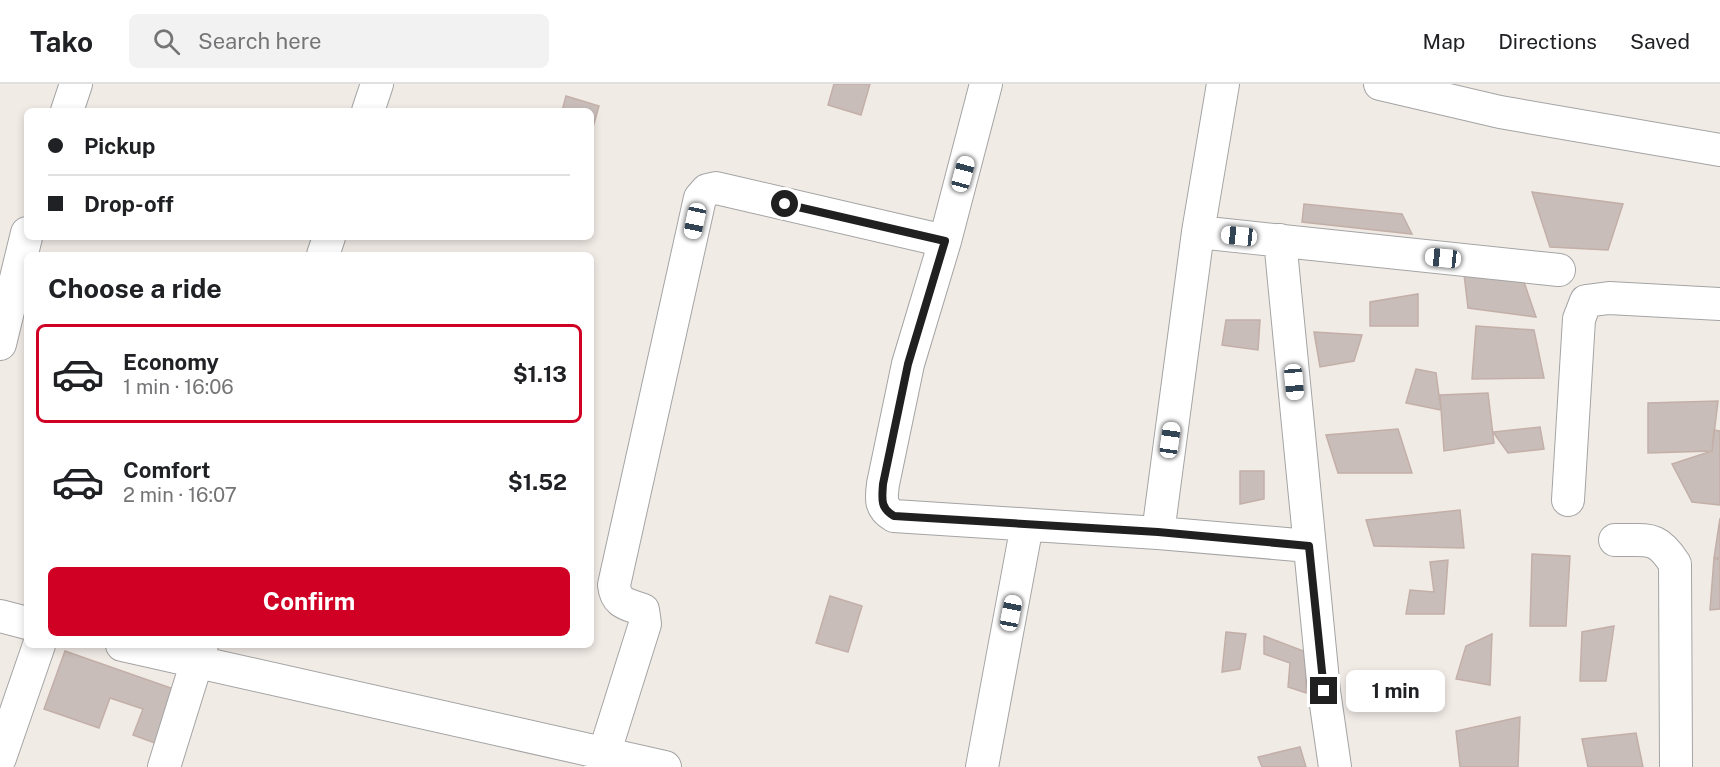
<!DOCTYPE html>
<meta charset="utf-8">
<style>
body{margin:0;font-family:"Public Sans",sans-serif;background:#f2f2f2;color:#202124;height:100vh;display:flex;flex-direction:column;font-size:22px;white-space:nowrap}
*{box-sizing:border-box;margin:0}
p{font-size:20px;color:#757577}
.icon{flex:none;width:33px;height:33px;fill:none;stroke:currentColor;stroke-width:2;stroke-linecap:round;stroke-linejoin:round}
.map{position:relative;flex:1;overflow:hidden}
.details{position:absolute;left:24px;top:168px;width:570px;height:396px;display:flex;flex-direction:column;background:#fff;border-radius:9px;box-shadow:0 3px 9px #0003}
.details>*{flex:none}
.hud{position:absolute;left:24px;top:24px;width:570px;height:132px;border-radius:9px;box-shadow:0 3px 9px #0003;display:grid;align-content:center;height:132px;padding:0 24px;background:#fff}
.end{position:absolute;width:27px;height:27px;margin:-14px;border:8px solid #202020;background:#fff;box-shadow:0 0 0 3px #fff}
.from{border-radius:50%}
.bubble{position:absolute;height:42px;border-radius:9px;background:#fff;box-shadow:0 3px 9px #0003;font-size:20px;font-weight:700;line-height:42px;text-align:center}
.car{position:absolute;width:18px;height:36px;margin:-18px -9px;border-radius:8px;box-shadow:0 0 4px 2px #0007;background:linear-gradient(#fff 24%,#345 0 40%,#fff 0 76%,#345 0 86%,#fff 0)}
.hud b{display:flex;align-items:center;gap:21px;height:57px;font-size:22px}
.hud b+b{border-top:2px solid #e0e0e0}
.hud i{width:15px;height:15px;background:#202124}
ul{padding:0;list-style:none}
li{display:flex;align-items:center;gap:18px;height:99px;margin:0 12px 9px;padding:0 12px;border:3px solid transparent;border-radius:9px}
li div{flex:1}
li b{display:block;font-size:22px}
li em{font-style:normal;font-weight:700}
li.on{border-color:#d00024}
li>.icon{width:54px;height:54px;stroke-width:1.5}
h2{padding:0 24px;font-size:27px;line-height:72px}
.action{display:flex;gap:12px;margin-top:auto;padding:12px 24px}
.action a{flex:1;height:69px;border-radius:9px;background:#d00024;color:#fff;font-size:24px;font-weight:700;line-height:69px;text-align:center}
header{display:flex;align-items:center;gap:36px;box-sizing:border-box;height:84px;padding:0 30px;background:#fff;border-bottom:2px solid #e0e0e0}
header strong{font-size:28px}
nav{display:flex;gap:33px;margin-inline-start:auto;font-size:21px}
.search{width:420px;height:54px;background:#f2f2f2;display:flex;align-items:center;gap:15px;box-sizing:border-box;padding:0 21px;border-radius:9px;color:#757577;font-size:22px}
.map>svg:first-child{display:block}
.building{fill:#c8bdb9;stroke:#c3afa8;stroke-width:1.5}
.lines{fill:none;stroke-linecap:round;stroke-linejoin:round}
.minor-casing{stroke:#a4a4a4;stroke-width:34}
.minor{stroke:#fff;stroke-width:32}
.route{stroke:#202020;stroke-width:8}
</style>
<header>
<strong>Tako</strong>
<div class="search"><svg class="icon" aria-label="search" viewBox="0 0 24 24"><circle cx="10" cy="10" r="6"/><path d="M15 15l6 6"/></svg>Search here</div>
<nav><a>Map</a><a>Directions</a><a>Saved</a></nav>
</header>
<div class="map">
<svg width="1720" height="683" viewBox="0 0 1720 683">
<rect width="100%" height="100%" fill="#f1ebe6"/>
<path class="building" d="M834,0H870L861,31L828,21Z
M566,12L599,22L591,50V27H562Z
M1532,108L1623,120L1608,166L1550,163Z
M1304,120L1402,130L1412,150L1302,138Z
M1464,190L1524,198L1536,233L1468,224Z
M1418,210V242H1370V218Z
M1226,236H1260L1258,266L1222,261Z
M1476,242L1534,246L1544,294L1472,295Z
M1314,248L1362,251L1354,277L1320,283Z
M1416,285L1436,289L1441,326L1406,319Z
M1488,309L1494,359L1444,367L1440,311Z
M1718,317L1712,367L1648,369V319Z
M1540,343L1544,365L1508,369L1493,348Z
M1398,345L1412,389H1338L1326,351Z
M1714,346L1720,347V421L1692,418L1672,380L1712,367Z
M1240,387H1264V415L1240,420Z
M1460,426L1464,464L1374,462L1366,436Z
M1720,434V474H1714Z
M1532,470L1570,472L1566,542H1530Z
M1714,474L1720,476V525L1710,526Z
M1448,476L1444,530H1406L1410,506L1434,508L1430,478Z
M830,512L862,522L848,568L816,559Z
M1614,542L1606,597H1580L1582,548Z
M1226,548L1246,550L1240,585L1222,588Z
M1492,550L1490,601L1456,595L1466,562Z
M1264,552L1306,568V609L1288,603L1290,579L1264,570Z
M65,567L185,609L166,663L133,651L143,625L110,614L99,644L44,625Z
M1520,633L1518,683H1460L1456,647Z
M1636,649L1643,683H1588L1582,655Z
M1300,663L1306,683H1262L1258,673Z"/>
<g class="lines">
<g class="minor-casing">
<path id="minor" d="M986,0L945,157L908,280L883,400C881,415 880,424 894,432L1158,449L1309,462
M1380,0L1500,28L1720,66
M67,27L76,0
M368,27L377,0
M1198,148L1559,186
M1280,156L1324,607L1335,683
M323,171L329,153
M0,260L27,149
M1568,416L1579,235L1586,217L1609,214L1720,220
M1158,449L1198,148L1223,0
M1615,456C1648,457 1656,450 1675,480L1676,683
M0,532L27,539
M122,561L665,683
M0,674L39,561
M164,683L202,561
M600,683L645,540L643,526C627,520 616,520 614,501L700,114L707,106L716,104L945,157
M982,683L1027,441"/>
</g>
<use href="#minor" class="minor"/>
</g>
<g class="lines">
<path class="route" d="M785,120L945,157L908,280L883,400C882,415 880,424 894,432L1158,448L1309,462L1324,607"/>
</g>
</svg>
<i class="end from" style="left:785px;top:120px"></i>
<i class="end" style="left:1324px;top:607px"></i>
<div class="bubble" style="left:1346px;top:586px;width:99px">1 min</div>
<i class="car" style="left:963px;top:90px;rotate:15deg"></i>
<i class="car" style="left:695px;top:137px;rotate:192deg"></i>
<i class="car" style="left:1239px;top:152px;rotate:276deg"></i>
<i class="car" style="left:1443px;top:174px;rotate:276deg"></i>
<i class="car" style="left:1294px;top:298px;rotate:175deg"></i>
<i class="car" style="left:1170px;top:356px;rotate:8deg"></i>
<i class="car" style="left:1011px;top:529px;rotate:11deg"></i>
<div class="hud">
<b><i class="from"></i>Pickup</b>
<b><i></i>Drop-off</b>
</div>
<section class="details">
<h2>Choose a ride</h2>
<ul>
<li class="on"><svg class="icon" aria-label="car" viewBox="0 0 24 24"><path d="M5 17H2v-5l4-1 3-4h7l3 4 3 1v5h-3M9 17h6M6 11h13"/><circle cx="7" cy="17" r="2"/><circle cx="17" cy="17" r="2"/></svg><div><b>Economy</b><p>1 min · 16:06</p></div><em>$1.13</em></li>
<li><svg class="icon" aria-label="car" viewBox="0 0 24 24"><path d="M5 17H2v-5l4-1 3-4h7l3 4 3 1v5h-3M9 17h6M6 11h13"/><circle cx="7" cy="17" r="2"/><circle cx="17" cy="17" r="2"/></svg><div><b>Comfort</b><p>2 min · 16:07</p></div><em>$1.52</em></li>
</ul>
<div class="action"><a>Confirm</a></div>
</section>
</div>
